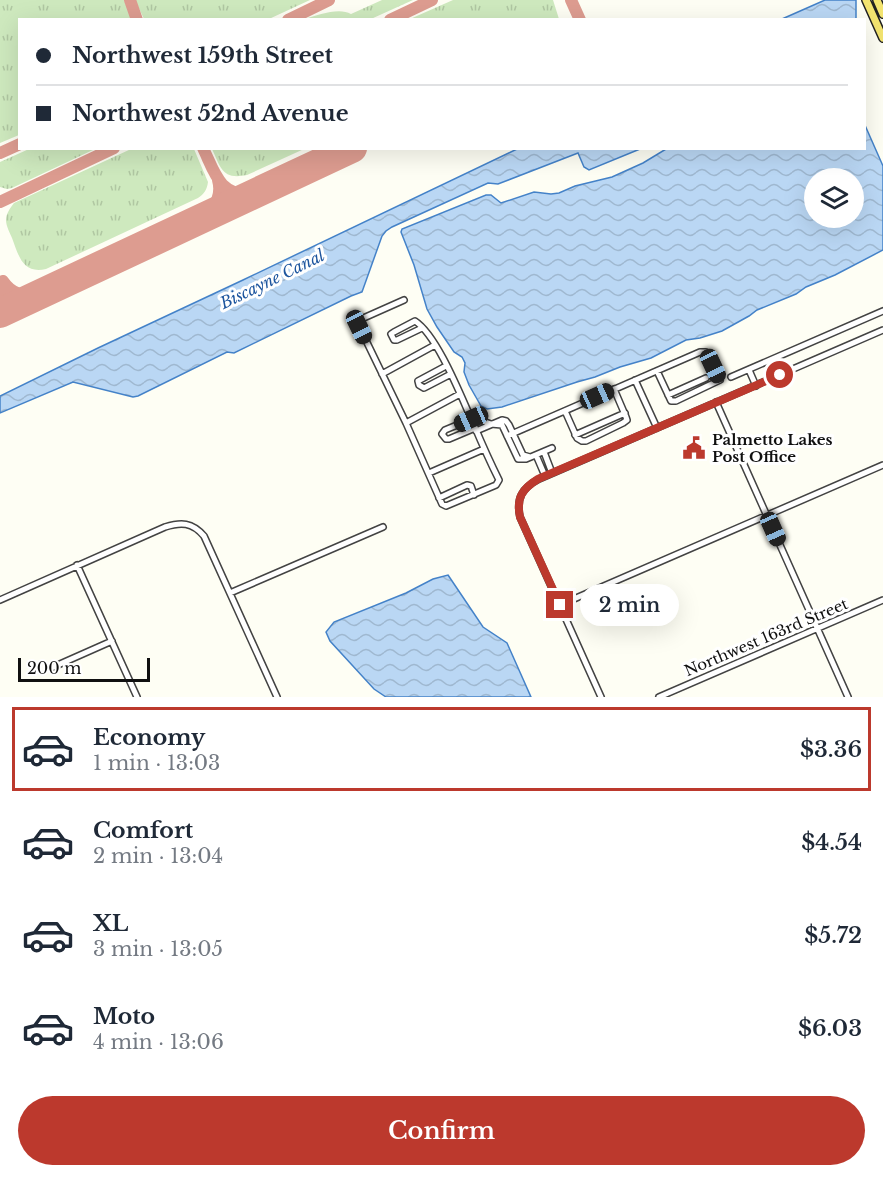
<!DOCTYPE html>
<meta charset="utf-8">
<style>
body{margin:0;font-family:"Libre Baskerville",serif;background:#f6f6f7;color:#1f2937;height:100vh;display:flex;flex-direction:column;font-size:22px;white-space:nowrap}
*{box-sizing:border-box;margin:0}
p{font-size:20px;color:#747a83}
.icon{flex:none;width:33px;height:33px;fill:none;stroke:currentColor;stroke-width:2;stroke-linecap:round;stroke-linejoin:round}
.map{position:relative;height:697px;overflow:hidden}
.drawer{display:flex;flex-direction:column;background:#fff;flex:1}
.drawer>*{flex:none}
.hud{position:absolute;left:18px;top:18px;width:848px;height:132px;border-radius:0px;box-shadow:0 6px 24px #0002;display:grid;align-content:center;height:132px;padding:0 18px;background:#fff}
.tools{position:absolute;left:804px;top:168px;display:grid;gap:12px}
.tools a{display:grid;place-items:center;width:60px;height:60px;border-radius:50%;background:#fff;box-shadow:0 6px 24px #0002;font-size:30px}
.scale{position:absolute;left:18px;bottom:15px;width:132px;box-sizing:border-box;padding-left:6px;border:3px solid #101010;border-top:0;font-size:16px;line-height:21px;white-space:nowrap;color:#101010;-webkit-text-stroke:4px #fff;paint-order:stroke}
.end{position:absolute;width:27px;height:27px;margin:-14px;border:8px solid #bc392d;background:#fff;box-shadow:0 0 0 3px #fff}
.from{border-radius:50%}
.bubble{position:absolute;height:42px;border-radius:21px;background:#fff;box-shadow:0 6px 24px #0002;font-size:20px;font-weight:600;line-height:42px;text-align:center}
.car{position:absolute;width:18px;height:36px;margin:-18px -9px;border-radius:8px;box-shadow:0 0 4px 2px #0007;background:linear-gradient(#222 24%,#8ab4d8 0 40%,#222 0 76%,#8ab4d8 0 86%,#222 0)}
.hud b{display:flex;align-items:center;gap:21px;height:57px;font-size:22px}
.hud b+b{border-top:2px solid #e0e1e3}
.hud i{width:15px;height:15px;background:#1f2937}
ul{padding:10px 0 0;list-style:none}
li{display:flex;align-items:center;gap:18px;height:84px;margin:0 12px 9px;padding:0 6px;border:3px solid transparent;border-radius:0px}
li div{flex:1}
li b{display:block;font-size:22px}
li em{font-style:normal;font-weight:600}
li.active{border-color:#bc392d}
li>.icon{width:54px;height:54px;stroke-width:1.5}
.button{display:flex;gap:12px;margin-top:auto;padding:12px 18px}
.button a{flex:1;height:69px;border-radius:36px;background:#bc392d;color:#fff;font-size:24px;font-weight:600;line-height:69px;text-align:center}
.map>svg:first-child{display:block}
.grass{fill:url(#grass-tufts)}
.water{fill:url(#water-waves);stroke:#4482c8;stroke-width:1.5;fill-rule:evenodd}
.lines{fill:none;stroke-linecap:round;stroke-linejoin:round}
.taxiway{stroke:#dd9c90;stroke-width:12}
.runway{stroke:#dd9c90;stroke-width:30}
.minor-casing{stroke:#434343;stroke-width:8}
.major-casing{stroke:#212121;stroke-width:10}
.minor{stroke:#fff;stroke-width:5}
.major{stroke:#f3e470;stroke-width:7}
.route{stroke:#bc392d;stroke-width:8}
.labels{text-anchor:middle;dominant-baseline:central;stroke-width:6;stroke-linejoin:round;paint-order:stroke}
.poi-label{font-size:15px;font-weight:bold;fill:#101010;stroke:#fff;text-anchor:start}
.street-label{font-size:15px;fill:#101010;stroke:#fff}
.water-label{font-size:16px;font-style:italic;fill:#1d559e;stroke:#fff}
</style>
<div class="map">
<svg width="883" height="697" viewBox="0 0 883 697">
<defs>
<pattern id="grass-tufts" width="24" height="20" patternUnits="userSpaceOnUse" patternTransform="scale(1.5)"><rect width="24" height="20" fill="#cee9be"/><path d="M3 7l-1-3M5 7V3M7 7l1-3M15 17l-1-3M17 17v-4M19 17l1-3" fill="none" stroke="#b0c7a2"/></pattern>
<pattern id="water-waves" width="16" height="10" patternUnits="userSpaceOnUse" patternTransform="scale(1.5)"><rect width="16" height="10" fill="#bad7f4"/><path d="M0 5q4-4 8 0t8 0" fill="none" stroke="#9fb8d0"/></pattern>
</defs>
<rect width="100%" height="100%" fill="#fefef4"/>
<path class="grass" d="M0,0H124L132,19L20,20L19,135L0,143Z
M135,0H310L269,19H144Z
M382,0H413L371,19H305C318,15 339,7 351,14Z
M453,0H553L559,19H410Z
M29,149V148L95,149L12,188L7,189L0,187V162Z
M131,149H194L208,182C207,190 204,194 198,198L46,269C23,274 19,257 12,238C10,233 6,226 6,220C6,214 10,208 14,203Z
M212,149H304L247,175C222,180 221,168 212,149Z"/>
<path class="water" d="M825,0H856V18L854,20L782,19Z
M864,123L883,166V250L835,275L806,287L796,294L757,310L749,316L722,331L700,338L686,340L651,358L620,367L595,377L577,382L502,407L487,409L481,406L469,385L464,372L465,363L462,357L454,352L437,327L427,309L414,265L401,232L402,229L486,195H491L501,203L534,192L551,194L559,193L575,186L612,177L643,163L666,149L864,148ZM854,178V218H814V178Z
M517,149H640L589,170L584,167L578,153L498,184L488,183L392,227L386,231L382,236L362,292L351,296L234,353L227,352L138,396L133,397L73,382L0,413V396L98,348L243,280Z
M448,575L483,627L507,643L531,697H386L374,689L330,641L326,632L334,622L406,593L433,579Z"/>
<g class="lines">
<path class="taxiway" d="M130,0L137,20
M571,0L580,20
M288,20L329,0
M390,20L432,0
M203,148C215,173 219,195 251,195
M0,153L20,144
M0,202L114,148
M207,216C216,205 222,194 218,180
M3,281C11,293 22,296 36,296
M0,306L4,295L3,281"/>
<path class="runway" d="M0,313L352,148"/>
<g class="minor-casing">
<path id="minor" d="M404,300L359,320L358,324L406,423L442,504L446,506L496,485L499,480C490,462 482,444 474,425C462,399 438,336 415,321L394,332L391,334L394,340H397L422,328
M446,366L418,381L419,385L424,388L451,374
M749,370L756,386
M382,374L435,345
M731,377L883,311
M635,380L657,428
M668,395L706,378
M716,402L848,697
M565,411L577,438L582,441H586L623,423L627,420L626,417L614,389
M406,423L460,394
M475,428L449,439H446L442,434L445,430L474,418L491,424L502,425L518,459H526L552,448
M476,431L502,420L506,421L509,425L523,455L530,457
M575,435L625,413
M507,436L700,352H706L720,380L676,401H671L657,371
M544,452L552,473
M536,455L545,476
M429,473L484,449
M439,498L467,485L471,486L474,495
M77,565L137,697
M230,593L383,527
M0,600L165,527C181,522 192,522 204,536L277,697
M560,605L883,465
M51,668L112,641
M601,697L520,517C516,498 522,488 539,479L883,330
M659,697L883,600"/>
</g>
<g class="major-casing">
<path id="major" d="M866,0L883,38
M877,0L883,14"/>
</g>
<use href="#minor" class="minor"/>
<use href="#major" class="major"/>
</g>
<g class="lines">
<path class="route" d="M560,605L520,517C516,498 522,489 538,479L780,375"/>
</g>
<defs>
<g id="civic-bare" transform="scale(1.8)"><path d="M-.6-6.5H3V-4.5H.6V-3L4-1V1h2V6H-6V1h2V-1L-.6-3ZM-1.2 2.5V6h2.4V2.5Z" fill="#bc392d" stroke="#fff" stroke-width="2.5" paint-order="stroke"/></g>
</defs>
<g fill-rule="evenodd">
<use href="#civic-bare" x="694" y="448"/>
</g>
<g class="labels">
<g class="poi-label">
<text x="712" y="439">Palmetto Lakes<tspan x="712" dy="17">Post Office</tspan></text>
</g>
<g class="street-label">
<text transform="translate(766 637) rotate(-23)">Northwest 163rd Street</text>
</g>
<g class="water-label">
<text transform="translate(272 279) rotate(-26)">Biscayne Canal</text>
</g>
</g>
</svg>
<div class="tools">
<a><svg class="icon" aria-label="layers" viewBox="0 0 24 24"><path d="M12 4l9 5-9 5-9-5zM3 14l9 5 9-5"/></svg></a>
</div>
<div class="scale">200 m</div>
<i class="end from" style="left:780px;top:375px"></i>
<i class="end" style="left:560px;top:605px"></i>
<div class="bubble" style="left:580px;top:584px;width:99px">2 min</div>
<i class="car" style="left:359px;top:327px;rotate:154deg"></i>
<i class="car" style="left:713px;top:366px;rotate:155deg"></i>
<i class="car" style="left:597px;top:396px;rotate:66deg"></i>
<i class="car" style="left:471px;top:419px;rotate:246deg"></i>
<i class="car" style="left:773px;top:529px;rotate:156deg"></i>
<div class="hud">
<b><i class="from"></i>Northwest 159th Street</b>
<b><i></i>Northwest 52nd Avenue</b>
</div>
</div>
<section class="drawer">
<ul>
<li class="active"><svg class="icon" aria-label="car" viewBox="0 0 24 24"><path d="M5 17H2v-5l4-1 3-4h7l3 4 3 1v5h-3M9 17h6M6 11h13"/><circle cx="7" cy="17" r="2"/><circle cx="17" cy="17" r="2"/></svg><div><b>Economy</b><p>1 min · 13:03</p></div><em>$3.36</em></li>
<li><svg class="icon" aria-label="car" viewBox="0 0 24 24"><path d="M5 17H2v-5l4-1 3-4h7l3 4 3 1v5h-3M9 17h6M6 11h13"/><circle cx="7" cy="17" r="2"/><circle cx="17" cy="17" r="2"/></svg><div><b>Comfort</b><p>2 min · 13:04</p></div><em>$4.54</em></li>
<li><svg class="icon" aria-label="car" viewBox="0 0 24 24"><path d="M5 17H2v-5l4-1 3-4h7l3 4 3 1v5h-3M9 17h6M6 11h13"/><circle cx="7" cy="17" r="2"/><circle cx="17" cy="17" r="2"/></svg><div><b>XL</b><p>3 min · 13:05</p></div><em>$5.72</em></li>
<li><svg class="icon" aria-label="car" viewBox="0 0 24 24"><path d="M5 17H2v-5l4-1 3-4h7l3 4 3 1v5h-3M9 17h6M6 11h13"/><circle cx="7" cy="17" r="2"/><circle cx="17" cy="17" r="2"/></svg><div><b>Moto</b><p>4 min · 13:06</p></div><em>$6.03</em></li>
</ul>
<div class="button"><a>Confirm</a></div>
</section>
